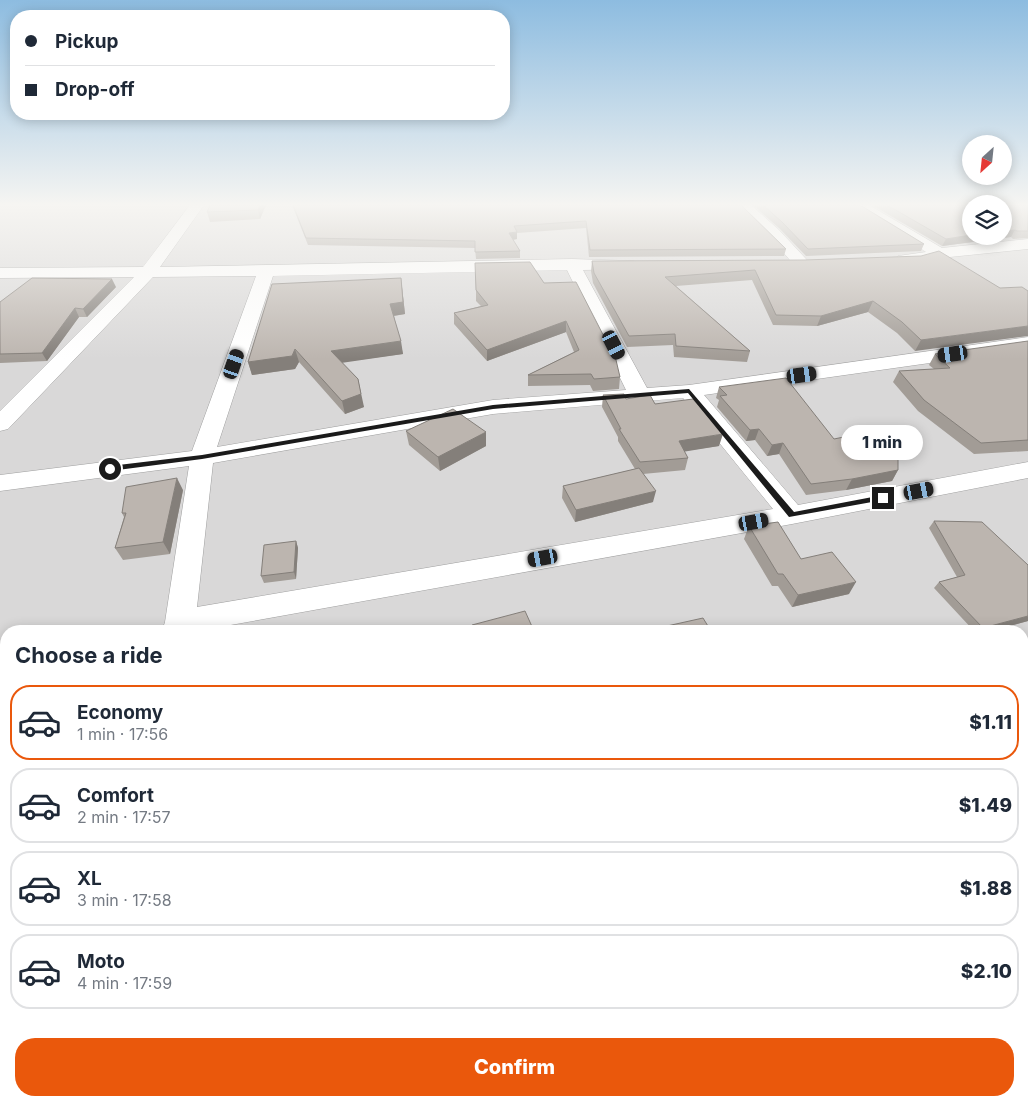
<!DOCTYPE html>
<meta charset="utf-8">
<style>
body{margin:0;font-family:Inter,sans-serif;background:#f2f2f3;color:#1f2937;height:100vh;display:flex;flex-direction:column;font-size:19px;white-space:nowrap}
*{box-sizing:border-box;margin:0}
p{font-size:16px;color:#747a83}
.icon{flex:none;width:28px;height:28px;fill:none;stroke:currentColor;stroke-width:2;stroke-linecap:round;stroke-linejoin:round}
.map{position:relative;flex:1;overflow:hidden}
.drawer{position:absolute;left:0px;top:625px;width:1029px;height:481px;display:flex;flex-direction:column;background:#fff;border-radius:20px 20px 0 0;box-shadow:0 2px 12px #0003}
.drawer>*{flex:none}
.banner{position:absolute;left:10px;top:10px;width:500px;height:110px;border-radius:20px;box-shadow:0 2px 12px #0003;display:grid;align-content:center;height:110px;padding:0 15px;background:#fff}
.needle{width:32px;rotate:207deg}
.fabs{position:absolute;left:962px;top:135px;display:grid;gap:10px}
.fabs a{display:grid;place-items:center;width:50px;height:50px;border-radius:50%;background:#fff;box-shadow:0 2px 12px #0003;font-size:25px}
.end{position:absolute;width:22px;height:22px;margin:-11px;border:6px solid #1b1b1b;background:#fff;box-shadow:0 0 0 2px #fff}
.from{border-radius:50%}
.bubble{position:absolute;height:35px;border-radius:18px;background:#fff;box-shadow:0 2px 12px #0003;font-size:16px;font-weight:800;line-height:35px;text-align:center}
.car{position:absolute;width:15px;height:30px;margin:-15px -8px;border-radius:6px;box-shadow:0 0 4px 1px #0007;background:linear-gradient(#222 24%,#8ab4d8 0 40%,#222 0 76%,#8ab4d8 0 86%,#222 0)}
.banner b{display:flex;align-items:center;gap:18px;height:48px;font-size:19px}
.banner b+b{border-top:1px solid #e0e1e3}
.banner i{width:12px;height:12px;background:#1f2937}
ul{padding:0;list-style:none}
li{display:flex;align-items:center;gap:15px;height:75px;margin:0 10px 8px;padding:0 5px;border:2px solid #e0e1e3;border-radius:20px}
li div{flex:1}
li b{display:block;font-size:19px}
li em{font-style:normal;font-weight:800}
li.current{border-color:#ea580c}
li>.icon{width:45px;height:45px;stroke-width:1.5}
h2{padding:0 15px;font-size:22px;line-height:60px}
.primary-button{display:flex;gap:10px;margin-top:auto;padding:10px 15px}
.primary-button a{flex:1;height:58px;border-radius:20px;background:#ea580c;color:#fff;font-size:20px;font-weight:800;line-height:58px;text-align:center}
.map>svg:first-child{display:block}
.residential{fill:#d9d8d8;fill-rule:evenodd}
.lines{fill:none;stroke-linecap:round;stroke-linejoin:round}
.minor-casing{stroke:#9f9f9f;stroke-width:1}
.minor{fill:#fff;fill-rule:evenodd}
.wall{fill:#a29c96}
.shaded-wall{fill:#847f7a}
.building{fill:#bcb5af;stroke:#847f7a}
.route{fill:#1b1b1b}
</style>
<div class="map">
<svg width="1028" height="1106" viewBox="0 0 1028 1106">
<rect width="100%" height="100%" fill="#ece9e2"/>
<path class="residential" d="M0,205H971V236H1004L1028,205V1106H0ZM6,631H1022V1100H6Z"/>
<g class="lines">
<g class="minor-casing">
<path id="minor" d="M190,205H204L160,267L572,259L634,261L636,264L634,267L628,269L583,270L647,388L689,385L1028,337V349L704,395L798,505L1028,462V478L792,524L197,631H162L165,622L189,466L0,491V475L192,451L256,276L153,277L8,429L0,431V411L134,277L0,278V268L143,267ZM567,270L626,390L493,400L217,447L273,276ZM683,398L773,509L197,607L213,463L493,414Z
M736,205H751L779,230L807,260L809,263L807,266H795L769,236Z
M853,205H869L942,248L1028,239V249L940,258L916,264L898,262L896,259L898,256L926,252Z
M1028,653V681L1022,682V654Z
M1028,1049V1097L1022,1099V1051Z
M11,1100H59L58,1106H10Z
M908,1100H972L970,1106H906Z"/>
</g>
<use href="#minor" class="minor"/>
</g>
<path class="wall" d="M210,205H266L260,219L210,222L207,212Z
M292,205H741L786,249L784,256L589,257L586,228L517,233V239L513,240L520,251V258L476,259L475,248L308,245Z
M753,205H860L924,244L921,251L806,256L780,229Z
M872,205H1028V238L1013,239L1011,237L942,246Z
M804,260L1000,288L915,351L897,333L868,312L817,326L773,325L752,280L676,286L750,351L747,362L674,357L673,345L627,347L593,283L591,271L592,261Z
M401,278L405,314L394,316L403,354L342,362L364,407L345,414L299,362L295,369L252,375L248,362Z
M544,283L620,377L619,389L593,391L590,385L528,386V375L574,352L566,332L487,361L454,324V313L481,306L476,301V290Z
M116,287L87,317H79L47,361L0,363V302Z
M1028,341V451L974,454L918,411L893,382L899,371L934,369L929,365L935,354Z
M719,387L834,439L898,470L892,481L846,490L806,495L779,454L767,456L755,440L746,441L717,407L719,400L716,398Z
M603,395L655,404L719,446L684,451L688,458L685,470L643,474L653,502L575,522L562,498L563,486L635,469L618,441V437L602,407Z
M406,431L486,446L440,471L409,445Z
M183,490L170,554L123,560L115,548L124,517L122,513Z
M934,521L1028,621L990,631H974L934,588L939,582L957,577L929,528Z
M749,526L801,559L849,594L792,607L778,586H772L744,539Z
M296,541L298,548L296,579L264,583L261,576Z
M1028,696V733L1022,726V698Z"/>
<path class="shaded-wall" d="M260,205H266L260,219L258,210Z
M1015,230L1011,237L942,246L946,239L971,235V236H1004V231Z
M517,232V239L509,240V233Z
M401,278L405,314L392,316L390,304Z
M112,279L116,287L87,317L83,309Z
M873,301L868,312L817,326L821,316Z
M75,308L79,317L47,361L42,353Z
M566,321V332L487,361V350Z
M1028,326V336L915,351L921,340Z
M401,341L403,354L334,364L331,351Z
M295,349L299,362L295,369L252,375L248,362Z
M358,379L364,407L345,414L342,401Z
M759,429L755,440L746,441L750,430Z
M486,432V446L440,471L438,457Z
M723,434L719,446L676,453L679,441Z
M783,443L779,454L767,456L772,445Z
M898,470L892,481L846,490L852,479Z
M177,478L183,490L170,554L163,542Z
M656,491L653,502L575,522L576,510Z
M296,541L298,548L296,579L294,572Z
M856,582L849,594L792,607L798,595Z
M1028,616V621L990,631H980L983,628Z
M6,741V993L0,995V758L2,742Z
M1028,881V883L1022,885V882Z
M0,1051L6,1052V1069L0,1103Z
M117,1100H134L132,1106H115Z"/>
<path class="building" d="M210,205H260L258,210L207,212Z
M293,205H741L786,249L590,250L586,221L514,226L517,232L509,233L520,251L475,252V241L306,238Z
M763,205H860L924,244L808,249L782,222Z
M887,205H971V235L946,239Z
M1004,205H1028V231H1017L1015,230L1004,231Z
M939,251L1000,288L1022,287L1028,291V326L921,340L902,322L873,301L821,316L776,315L755,270L665,277L750,351L676,346L675,334L629,336L594,273L592,261L804,260L921,256Z
M530,262L544,283L576,282L616,360L620,377L594,379L591,374L528,375L579,350L566,321L487,350L454,313L488,305L476,290L475,263Z
M32,278L112,279L83,309L75,308L42,353L0,354V302Z
M401,278L403,302L390,304L401,341L331,351L358,379L361,394L342,401L295,349L292,356L248,362L272,284Z
M1028,341V440L981,443L924,400L899,371L950,368L935,354Z
M786,378L834,439L873,431L898,454V470L852,479L811,484L783,443L772,445L759,429L750,430L720,396L727,395L719,387Z
M624,394L626,399L650,395L655,404L693,399L723,434L679,441L688,458L640,462L619,429H621L603,395Z
M453,409L486,432L438,457L406,431Z
M639,468L656,491L576,510L563,486Z
M177,478L163,542L115,548L126,513H122L126,487Z
M934,521L982,522L1028,565V616L983,628L939,582L965,575Z
M778,522L801,559L832,552L856,582L798,595L783,574H778L749,526Z
M296,541L294,572L261,576L264,545Z
M525,611L534,631H474L472,625Z
M703,618L711,631H651L667,626Z
M1028,696V705L1022,698Z
M6,699V741L2,742L0,758V701Z
M1022,849L1028,856V881L1022,882Z
M78,1100H117L115,1106H76Z"/>
<linearGradient id="sky" x2="0" y2="1"><stop stop-color="#8dbce0"/><stop offset="0.57" stop-color="#f6f5f2"/><stop offset="1" stop-color="#f6f5f2" stop-opacity="0"/></linearGradient>
<rect width="1028" height="359" fill="url(#sky)"/>
<path class="route" d="M689,389L794,512L883,495L886,498L883,500L789,517L688,393L493,409L202,459L110,471L106,469L110,466L202,455L493,405Z"/>
</svg>
<div class="fabs">
<a><svg class="needle" viewBox="-14 -14 28 28"><path d="M0-13l5 13h-10z" fill="#e53935"/><path d="M0 13l5-13h-10z" fill="#747a83"/></svg></a>
<a><svg class="icon" aria-label="layers" viewBox="0 0 24 24"><path d="M12 4l9 5-9 5-9-5zM3 14l9 5 9-5"/></svg></a>
</div>
<i class="end from" style="left:110px;top:469px"></i>
<i class="end" style="left:883px;top:498px"></i>
<div class="bubble" style="left:841px;top:425px;width:82px">1 min</div>
<i class="car" style="left:614px;top:345px;rotate:153deg"></i>
<i class="car" style="left:953px;top:354px;rotate:262deg"></i>
<i class="car" style="left:234px;top:364px;rotate:19deg"></i>
<i class="car" style="left:802px;top:375px;rotate:82deg"></i>
<i class="car" style="left:919px;top:491px;rotate:79deg"></i>
<i class="car" style="left:754px;top:522px;rotate:80deg"></i>
<i class="car" style="left:543px;top:558px;rotate:260deg"></i>
<div class="banner">
<b><i class="from"></i>Pickup</b>
<b><i></i>Drop-off</b>
</div>
<section class="drawer">
<h2>Choose a ride</h2>
<ul>
<li class="current"><svg class="icon" aria-label="car" viewBox="0 0 24 24"><path d="M5 17H2v-5l4-1 3-4h7l3 4 3 1v5h-3M9 17h6M6 11h13"/><circle cx="7" cy="17" r="2"/><circle cx="17" cy="17" r="2"/></svg><div><b>Economy</b><p>1 min · 17:56</p></div><em>$1.11</em></li>
<li><svg class="icon" aria-label="car" viewBox="0 0 24 24"><path d="M5 17H2v-5l4-1 3-4h7l3 4 3 1v5h-3M9 17h6M6 11h13"/><circle cx="7" cy="17" r="2"/><circle cx="17" cy="17" r="2"/></svg><div><b>Comfort</b><p>2 min · 17:57</p></div><em>$1.49</em></li>
<li><svg class="icon" aria-label="car" viewBox="0 0 24 24"><path d="M5 17H2v-5l4-1 3-4h7l3 4 3 1v5h-3M9 17h6M6 11h13"/><circle cx="7" cy="17" r="2"/><circle cx="17" cy="17" r="2"/></svg><div><b>XL</b><p>3 min · 17:58</p></div><em>$1.88</em></li>
<li><svg class="icon" aria-label="car" viewBox="0 0 24 24"><path d="M5 17H2v-5l4-1 3-4h7l3 4 3 1v5h-3M9 17h6M6 11h13"/><circle cx="7" cy="17" r="2"/><circle cx="17" cy="17" r="2"/></svg><div><b>Moto</b><p>4 min · 17:59</p></div><em>$2.10</em></li>
</ul>
<div class="primary-button"><a>Confirm</a></div>
</section>
</div>
